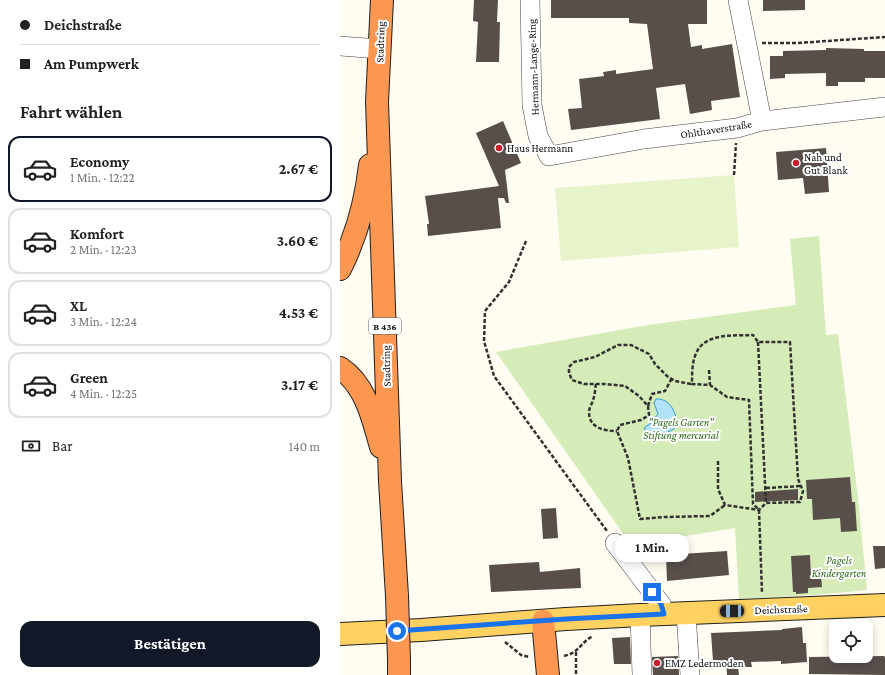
<!DOCTYPE html>
<html lang="de">
<meta charset="utf-8">
<style>
body{margin:0;font-family:"Crimson Pro",serif;background:#f2f2f2;color:#222;height:100vh;display:flex;flex-direction:column;font-size:15px;white-space:nowrap}
*{box-sizing:border-box;margin:0}
p{font-size:13px;color:#767676}
.icon{flex:none;width:22px;height:22px;fill:none;stroke:currentColor;stroke-width:2;stroke-linecap:round;stroke-linejoin:round}
.map{position:relative;flex:1;overflow:hidden}
.details{display:flex;flex-direction:column;background:#fff;width:340px}
.details>*{flex:none}
.hud{display:grid;align-content:center;height:88px;padding:0 20px;background:#fff}
.controls{position:absolute;left:489px;top:619px;display:grid;gap:8px}
.controls a{display:grid;place-items:center;width:44px;height:44px;border-radius:8px;background:#fff;box-shadow:0 2px 10px #0003;font-size:20px}
.end{position:absolute;width:18px;height:18px;margin:-9px;border:5px solid #1a73e8;background:#fff;box-shadow:0 0 0 2px #fff}
.from{border-radius:50%}
.bubble{position:absolute;height:28px;border-radius:12px;background:#fff;box-shadow:0 2px 10px #0003;font-size:13px;font-weight:700;line-height:28px;text-align:center}
.car{position:absolute;width:12px;height:24px;margin:-12px -6px;border-radius:5px;box-shadow:0 0 3px 1px #0007;background:linear-gradient(#222 24%,#8ab4d8 0 40%,#222 0 76%,#8ab4d8 0 86%,#222 0)}
.hud b{display:flex;align-items:center;gap:14px;height:38px;font-size:15px}
.hud b+b{border-top:1px solid #e0e0e0}
.hud i{width:10px;height:10px;background:#222}
ul{padding:0;list-style:none}
li{display:flex;align-items:center;gap:12px;height:66px;margin:0 8px 6px;padding:0 12px;border:2px solid #e0e0e0;border-radius:12px}
li div{flex:1}
li b{display:block;font-size:15px}
li em{font-style:normal;font-weight:700}
li.current{border-color:#111827}
li>.icon{width:36px;height:36px;stroke-width:1.5}
h2{padding:0 20px;font-size:18px;line-height:48px}
.pay{display:flex;align-items:center;gap:10px;height:44px;padding:0 20px;font-size:15px}
.pay p{margin-inline-start:auto}
.cta{display:flex;gap:8px;margin-top:auto;padding:8px 20px}
.cta a{flex:1;height:46px;border-radius:12px;background:#111827;color:#fff;font-size:16px;font-weight:700;line-height:46px;text-align:center}
main{display:flex;flex:1;min-height:0}
.map>svg:first-child{display:block}
.green{fill:#d5ecb8}
.pitch{fill:#e7f3ca}
.water{fill:#b2e2fa;stroke:#359dd5}
.building{fill:#584f4b}
.lines{fill:none;stroke-linecap:round;stroke-linejoin:round}
.minor-casing{stroke:#424242;stroke-width:20}
.major-casing{stroke:#202020;stroke-width:24}
.highway-casing{stroke:#202020;stroke-width:24}
.path{stroke:#313131;stroke-width:2.5;stroke-dasharray:4 2;stroke-linecap:butt}
.minor{stroke:#fff;stroke-width:19}
.major{stroke:#ffd161;stroke-width:22}
.highway{stroke:#fc9752;stroke-width:22}
.highway-bridge-casing{stroke:#202020;stroke-width:24;stroke-linecap:butt}
.highway-bridge{stroke:#fc9752;stroke-width:22}
.route{stroke:#1a73e8;stroke-width:5}
.poi-dot{fill:#c81e2e;stroke:#fff;stroke-width:1.5}
.labels{text-anchor:middle;dominant-baseline:central;stroke-width:4;stroke-linejoin:round;paint-order:stroke}
.shield{fill:#fff;stroke:#575757;stroke-width:1}
.shield-label{font-size:10px;font-weight:bold;fill:#0f0f0f}
.street-label{font-size:11px;fill:#0f0f0f;stroke:#fff}
.poi-label{font-size:11px;fill:#0f0f0f;stroke:#fff;text-anchor:start}
.park-label{font-size:11px;font-style:italic;fill:#2f6b1b;stroke:#fff}
</style>
<main>
<section class="details">
<div class="hud">
<b><i class="from"></i>Deichstraße</b>
<b><i></i>Am Pumpwerk</b>
</div>
<h2>Fahrt wählen</h2>
<ul>
<li class="current"><svg class="icon" aria-label="car" viewBox="0 0 24 24"><path d="M5 17H2v-5l4-1 3-4h7l3 4 3 1v5h-3M9 17h6M6 11h13"/><circle cx="7" cy="17" r="2"/><circle cx="17" cy="17" r="2"/></svg><div><b>Economy</b><p>1 Min. · 12:22</p></div><em>2.67 €</em></li>
<li><svg class="icon" aria-label="car" viewBox="0 0 24 24"><path d="M5 17H2v-5l4-1 3-4h7l3 4 3 1v5h-3M9 17h6M6 11h13"/><circle cx="7" cy="17" r="2"/><circle cx="17" cy="17" r="2"/></svg><div><b>Komfort</b><p>2 Min. · 12:23</p></div><em>3.60 €</em></li>
<li><svg class="icon" aria-label="car" viewBox="0 0 24 24"><path d="M5 17H2v-5l4-1 3-4h7l3 4 3 1v5h-3M9 17h6M6 11h13"/><circle cx="7" cy="17" r="2"/><circle cx="17" cy="17" r="2"/></svg><div><b>XL</b><p>3 Min. · 12:24</p></div><em>4.53 €</em></li>
<li><svg class="icon" aria-label="car" viewBox="0 0 24 24"><path d="M5 17H2v-5l4-1 3-4h7l3 4 3 1v5h-3M9 17h6M6 11h13"/><circle cx="7" cy="17" r="2"/><circle cx="17" cy="17" r="2"/></svg><div><b>Green</b><p>4 Min. · 12:25</p></div><em>3.17 €</em></li>
</ul>
<div class="pay"><svg class="icon" aria-label="cash" viewBox="0 0 24 24"><path d="M3 7h18v10H3z"/><circle cx="12" cy="12" r="2"/></svg>Bar<p>140 m</p></div>
<div class="cta"><a>Bestätigen</a></div>
</section>
<div class="map">
<svg width="545" height="675" viewBox="0 0 545 675">
<rect width="100%" height="100%" fill="#fffcf1"/>
<path class="green" d="M479,236L486,335L498,334L518,497L527,590L476,595L399,599L395,528L291,545L156,352L308,325L456,305L450,239Z"/>
<path class="pitch" d="M394,175L399,247L221,261L215,188Z"/>
<path class="water" d="M316,399C330,398 337,413 337,426C329,434 321,434 310,435L306,432L304,428L311,423L318,414L314,403Z"/>
<path class="building" d="M134,0H158L157,22H160L159,62H136L138,22L133,21Z
M211,0H367V24H348L351,47L362,45V49L392,44L400,97L371,101L372,110L350,114L345,84L316,88L320,119L231,130L228,109L242,108L239,79L264,76L263,72L276,70V74L313,69L307,24L289,23V18H211Z
M423,0H465V10L423,11Z
M486,48L524,49V51H545V78H525V82H498V86H486V73L445,74V78L430,79V56H443V51L486,50Z
M163,121L181,163L165,170L169,203H166L164,198H158L161,228L88,236L87,224H89L85,196L159,186L136,133Z
M486,148L489,192L465,194L463,178L438,180L436,152Z
M510,477L512,502H515L517,531L501,532L500,518L473,520L472,499H467L466,480Z
M458,489V500L415,502V492Z
M216,508L218,538L203,539L201,509Z
M533,546H545V568L535,569Z
M387,551L389,575L327,581L326,555Z
M470,555L471,577L481,576L482,587L468,588V593L456,594V592H453L451,556Z
M199,562L200,572L240,568L241,588L151,592L149,565Z
M462,627L463,643H466L467,662L441,664V661L411,662L412,667H398L399,675H387L386,660L373,661L371,633L442,630V629Z
M290,637L291,664H274L272,638Z
M338,656L339,675H313L312,657Z
M544,656L545,657V675L469,674V657Z"/>
<g class="lines">
<g class="minor-casing">
<path id="minor" d="M190,0L192,105L198,136L209,156L304,139L397,128L422,121L545,107
M398,0L422,121
M0,46L39,49
M275,543L321,604L324,614
M346,613L350,675
M300,615L302,675"/>
</g>
<g class="major-casing">
<path id="major" d="M0,634L81,630L226,619L300,615L545,605"/>
</g>
<g class="highway-casing">
<path id="highway" d="M42,0L37,102L50,481L57,596
M0,269C16,237 26,201 30,165
M0,368C26,385 33,419 41,447
M203,621L208,675
M59,660V675"/>
</g>
<path class="path" d="M422,43H458L545,37
M394,175L396,143
M186,241L169,282L145,311L144,341L154,376L267,531
M418,342L426,503
M369,370L370,385
M256,384C255,389 255,395 253,400C252,404 249,408 249,412C249,428 264,431 277,431
M351,384L335,381L327,376L315,364L309,354L291,345H278L255,357L234,362L229,367V373L232,380L244,384H265L285,386L299,396L308,406L309,415L301,420L280,425L277,431L288,458L300,519L325,517L370,516L385,505
M308,406L312,394L325,391L332,378
M378,461V489L385,505L419,510L426,503L460,502L463,491L458,479L450,342H418L413,335C393,336 363,332 355,356C352,364 352,375 352,384L370,385L387,397L409,400L413,504L419,510L422,593
M426,488L461,486
M165,642L181,655L189,657
M236,652V675
M224,656C239,653 241,642 253,636"/>
<use href="#minor" class="minor"/>
<use href="#major" class="major"/>
<use href="#highway" class="highway"/>
<g class="highway-bridge-casing">
<path id="highway-bridge" d="M57,596L59,660"/>
</g>
<use href="#highway-bridge" class="highway-bridge"/>
</g>
<g class="lines">
<path class="route" d="M57,631L226,619L324,614L321,604L312,592"/>
</g>
<g class="poi-dot">
<circle cx="159" cy="148" r="4"/>
<circle cx="456" cy="163" r="4"/>
<circle cx="317" cy="663" r="4"/>
</g>
<g class="labels">
<rect class="shield" x="29" y="318" width="32" height="16" rx="3"/>
<g class="shield-label">
<text x="45" y="326">B 436</text>
</g>
<g class="street-label">
<text transform="translate(40 42) rotate(-88)">Stadtring</text>
<text transform="translate(193 67) rotate(-92)">Hermann-Lange-Ring</text>
<text transform="translate(376 129) rotate(-9)">Ohlthaverstraße</text>
<text transform="translate(46 366) rotate(-92)">Stadtring</text>
<text transform="translate(441 609) rotate(-2)">Deichstraße</text>
</g>
<g class="poi-label">
<text x="167" y="148">Haus Hermann</text>
<text x="464" y="157">Nah und<tspan x="464" dy="13">Gut Blank</tspan></text>
<text x="325" y="663">EMZ Ledermoden</text>
</g>
<g class="park-label">
<text x="341" y="422">"Pagels Garten"<tspan x="341" dy="13">Stiftung mercurial</tspan></text>
<text x="499" y="560">Pagels<tspan x="499" dy="13">Kindergarten</tspan></text>
</g>
</g>
</svg>
<div class="controls">
<a><svg class="icon" aria-label="locate" viewBox="0 0 24 24"><circle cx="12" cy="12" r="6"/><path d="M12 2v4M12 18v4M2 12h4M18 12h4"/></svg></a>
</div>
<i class="end from" style="left:57px;top:631px"></i>
<i class="end" style="left:312px;top:592px"></i>
<div class="bubble" style="left:275px;top:534px;width:74px">1 Min.</div>
<i class="car" style="left:392px;top:611px;rotate:269deg"></i>
</div>
</main>
